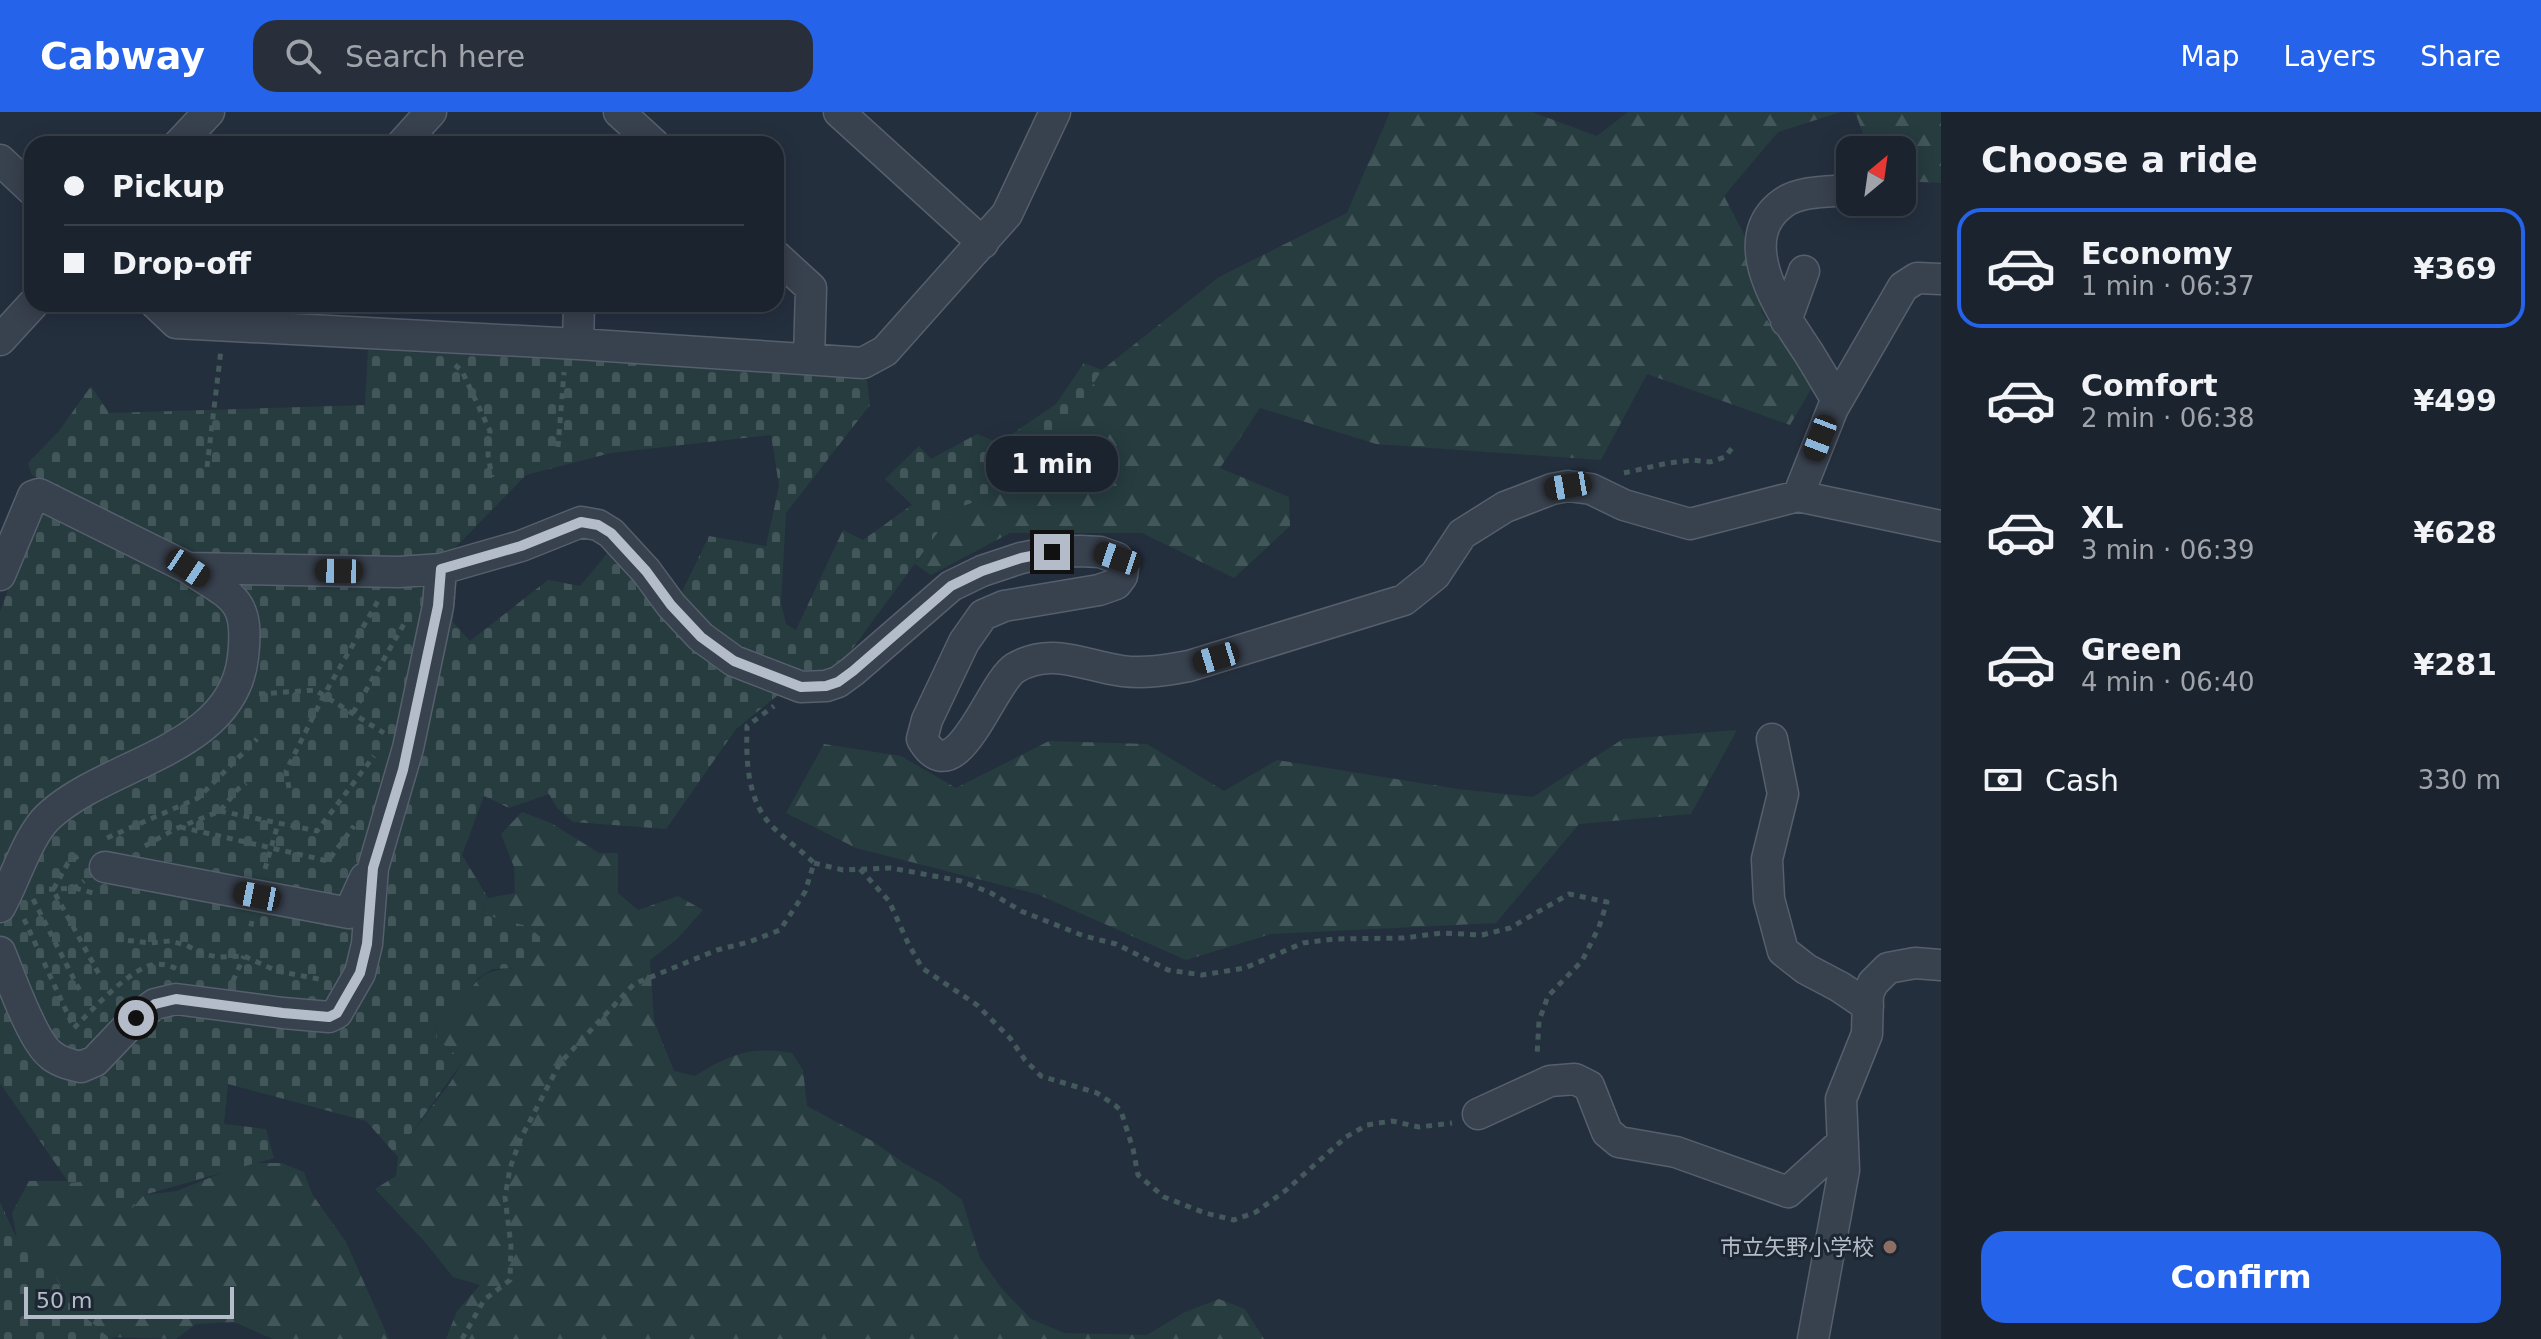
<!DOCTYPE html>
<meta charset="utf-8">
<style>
body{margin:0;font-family:"DejaVu Sans","Noto Sans JP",sans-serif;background:#282f3a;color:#f1f3f6;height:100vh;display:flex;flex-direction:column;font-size:30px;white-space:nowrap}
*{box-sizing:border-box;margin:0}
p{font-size:26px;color:#a0a4aa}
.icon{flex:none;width:44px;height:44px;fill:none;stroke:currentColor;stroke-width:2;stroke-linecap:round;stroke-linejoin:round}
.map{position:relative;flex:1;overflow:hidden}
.details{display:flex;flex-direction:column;background:#1b232e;width:600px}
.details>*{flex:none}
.hud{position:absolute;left:24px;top:24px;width:760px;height:176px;border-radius:24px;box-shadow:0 4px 20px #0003,0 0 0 2px #39404a;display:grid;align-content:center;height:176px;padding:0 40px;background:#1b232e}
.needle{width:52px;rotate:29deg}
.fabs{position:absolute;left:1836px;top:24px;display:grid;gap:16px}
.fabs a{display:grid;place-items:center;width:80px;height:80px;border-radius:16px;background:#1b232e;box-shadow:0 4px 20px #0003,0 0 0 2px #39404a;font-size:40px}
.scale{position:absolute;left:24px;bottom:20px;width:210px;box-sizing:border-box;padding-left:8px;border:4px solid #b4bcc9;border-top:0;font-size:22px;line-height:28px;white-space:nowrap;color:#b4bcc9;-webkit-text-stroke:6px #1d2633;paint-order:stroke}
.end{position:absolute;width:36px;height:36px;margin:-18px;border:10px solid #b4bcc9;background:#111;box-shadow:0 0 0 4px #111}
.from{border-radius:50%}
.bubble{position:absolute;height:56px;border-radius:24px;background:#1b232e;box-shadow:0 4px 20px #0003,0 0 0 2px #39404a;font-size:26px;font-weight:600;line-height:56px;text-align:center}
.car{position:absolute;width:24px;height:48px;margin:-24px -12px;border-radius:10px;box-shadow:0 0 6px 2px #0007;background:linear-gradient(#222 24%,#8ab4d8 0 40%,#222 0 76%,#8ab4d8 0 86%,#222 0)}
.hud b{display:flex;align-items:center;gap:28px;height:76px;font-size:30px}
.hud b+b{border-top:2px solid #39404a}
.hud i{width:20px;height:20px;background:#f1f3f6}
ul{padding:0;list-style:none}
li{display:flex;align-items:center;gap:24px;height:120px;margin:0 16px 12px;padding:0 24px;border:4px solid transparent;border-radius:24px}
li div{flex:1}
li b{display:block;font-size:30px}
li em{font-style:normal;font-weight:600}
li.current{border-color:#2563eb}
li>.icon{width:72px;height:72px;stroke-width:1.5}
h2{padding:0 40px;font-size:36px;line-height:96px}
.pay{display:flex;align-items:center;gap:20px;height:88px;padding:0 40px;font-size:30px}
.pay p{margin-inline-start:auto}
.cta{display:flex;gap:16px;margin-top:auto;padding:16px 40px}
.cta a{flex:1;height:92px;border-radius:24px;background:#2563eb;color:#fff;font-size:32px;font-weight:600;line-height:92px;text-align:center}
header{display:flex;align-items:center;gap:48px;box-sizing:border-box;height:112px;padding:0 40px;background:#2563eb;color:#fff}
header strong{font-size:38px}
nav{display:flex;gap:44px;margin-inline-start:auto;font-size:28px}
.search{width:560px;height:72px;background:#282f3a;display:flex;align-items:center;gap:20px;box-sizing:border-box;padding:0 28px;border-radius:24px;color:#a0a4aa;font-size:30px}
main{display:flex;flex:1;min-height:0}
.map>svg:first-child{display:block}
.forest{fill:url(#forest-firs)}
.cemetery{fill:url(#cemetery-stones)}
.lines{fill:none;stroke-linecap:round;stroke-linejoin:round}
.minor-casing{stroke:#565f6c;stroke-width:33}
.path{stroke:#44595c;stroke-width:5;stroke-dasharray:6 6;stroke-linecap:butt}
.minor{stroke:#38414e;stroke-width:30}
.route{stroke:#b4bcc9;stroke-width:10}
.education-dot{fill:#8d6e63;stroke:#1d2633;stroke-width:3}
.labels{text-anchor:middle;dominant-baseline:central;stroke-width:6;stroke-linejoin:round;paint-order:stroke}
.poi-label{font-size:22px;fill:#b4bcc9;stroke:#1d2633;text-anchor:end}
</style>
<header>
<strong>Cabway</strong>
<div class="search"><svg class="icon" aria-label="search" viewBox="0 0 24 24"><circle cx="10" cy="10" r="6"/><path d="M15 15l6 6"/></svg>Search here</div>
<nav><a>Map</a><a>Layers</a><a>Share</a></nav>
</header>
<main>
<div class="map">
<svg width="1941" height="1227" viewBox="0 0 1941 1227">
<defs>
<pattern id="forest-firs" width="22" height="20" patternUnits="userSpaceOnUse" patternTransform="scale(2)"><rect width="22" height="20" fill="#263c3f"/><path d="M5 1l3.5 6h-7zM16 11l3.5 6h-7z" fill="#435659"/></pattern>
<pattern id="cemetery-stones" width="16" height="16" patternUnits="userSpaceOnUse" patternTransform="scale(2)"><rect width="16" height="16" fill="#263c3f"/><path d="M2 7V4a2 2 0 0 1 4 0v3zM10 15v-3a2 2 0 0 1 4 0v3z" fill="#435659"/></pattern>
</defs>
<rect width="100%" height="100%" fill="#242f3e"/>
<path class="forest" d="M1390,0H1532L1597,24L1628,0H1841L1778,20L1724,84L1749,132L1762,201L1814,272L1790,313L1647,262L1601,348L1376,332L1260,296L1220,356L1289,385L1290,414L1234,466L1142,421H1010L931,463L915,452L955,397L1049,363L1047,343L1102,258L1219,165L1347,101Z
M1855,0H1941V71L1902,69V38H1869Z
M1737,618L1691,702L1579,712L1496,811L1271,822L1186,848L1037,782L856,736L786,701L824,632L901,644L956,676L1049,629L1147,632L1224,679L1277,648L1458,677L1533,685L1623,627Z
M522,700L551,711L599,741H618V781L638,798L678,784L703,798L677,827L650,848L654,909L674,959L695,964C731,942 750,934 792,941L803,958L807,994L874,1030L905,1052L938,1070L962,1088L980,1146L1002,1177L1031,1207L1064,1221L1147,1223L1185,1200L1219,1187L1245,1197L1264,1227H446L457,1199L480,1173L453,1165L425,1130L375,1077L396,1064L398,1045L407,1027L450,971L463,949L437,927L434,902L457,899C477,868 477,858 516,856L527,814L481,802L488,786L515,781L514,755L501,722Z
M246,1051H282L304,1060L312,1082L346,1130L389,1227H273L234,1210L196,1212L176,1227L108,1225L68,1190L49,1152L17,1127L12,1101L29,1069H90L144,1083L177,1079Z"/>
<path class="cemetery" d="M368,238L728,255L867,268L870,293L786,401L781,491L786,512L796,518L843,418L863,428L912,393L885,367L919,334L931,347L977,322L999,331L1056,292L1084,251L1102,258L1048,343L1049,363L955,397L847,544L818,562L783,558L717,527L680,484L709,424L766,434L779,374L771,323L611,341L526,363L450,441L370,450L181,441L32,363L28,351L59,319L91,274L109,301L365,293Z
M47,395L179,460L457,467L453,510L470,529L548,468L580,474L611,437L728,558L778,583L736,617L666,717L573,710L557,696L549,682L509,696L484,684L462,743L488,786L481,802L527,814L549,832L516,856L493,857L478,866L457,899L434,902L437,927L463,949L407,1027L398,1045L366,1009L228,972L224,1012L266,1017L274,1046L144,1083L124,1105L90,1069L69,1071L0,971V500L36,400Z
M0,1090L17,1127L49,1152L68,1190L108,1225L115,1227H0Z"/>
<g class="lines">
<g class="minor-casing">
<path id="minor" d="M619,0L654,32
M839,0L983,131
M179,32L209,0
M402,32L431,0
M0,48L32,78
M776,144L811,176L809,247
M156,192L176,211L578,232L863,251L885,239L1007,102L1055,0
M1786,209L1804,159
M0,228L33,192
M578,232L579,192
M1837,288C1827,272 1818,256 1808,240C1783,203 1731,128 1783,91C1801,78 1830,80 1850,78
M1798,384L1833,296L1903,175L1917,166L1941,167
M0,463L33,384L39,382L188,456L399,460L441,457L521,434L581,410L598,413L611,421L646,459L671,493L701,525L734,549L801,575L826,574L838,570L853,559L951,474L982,459L1021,446L1052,440L1080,439L1100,440L1117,446L1123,456L1122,464L1116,472L1099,478L1004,494L983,503L964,530L927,608L922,627C956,686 990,572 1015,556C1051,534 1085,554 1122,559C1145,562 1167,558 1189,554L1404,488L1435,463L1462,422L1505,395L1552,377L1568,374L1591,377L1624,393L1690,412L1798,384L1941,414
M1772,627L1783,682L1767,747L1769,787L1783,839L1806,857L1840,875L1868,894
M105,755L349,801L365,766
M0,795C15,768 28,723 49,704C107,650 233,639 243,545C250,486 232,485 188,456
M0,840C10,864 32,929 51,943C59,950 71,953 81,955L95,949L136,906L155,892L176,887L283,901L329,905L337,901L360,861L367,832L373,756L408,636L438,494L441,457
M1478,1002L1550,969L1575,967L1589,974L1607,1020L1619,1030L1676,1040L1788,1080L1843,1030
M1813,1227L1844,1058L1841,987L1867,922L1868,882L1873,871L1888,856L1915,851L1941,853"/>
</g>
<path class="path" d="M455,253L462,259L490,319L488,343L492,365
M558,335L564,260
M207,355L221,238
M1624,361L1668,351L1693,348L1710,350L1725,345L1732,336
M259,582L315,578L384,621
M353,601L404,512
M289,676L286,659L324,583L378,489
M220,699L317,719L374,644
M180,715L328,749L354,714
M107,726L198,686L257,627
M145,734L175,717L220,699L238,677L246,671
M78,744L68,751L53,778L99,862
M814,751L843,758L891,756L961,769L991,781L1021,799L1084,824L1116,832L1168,858L1202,863L1245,856L1303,831L1334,827L1404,826L1442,821L1482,823L1510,816L1569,782L1607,790L1599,815L1582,849L1548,884L1539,909L1537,944
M265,757L278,712
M860,757L889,789L908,831L922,856L977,893L1010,926L1025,948L1041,964L1097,981L1116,994L1121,999L1133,1037L1138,1063L1164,1085L1205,1101L1234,1108L1256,1100L1285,1079L1346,1025L1367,1013L1392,1009L1419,1015L1452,1011
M75,776L93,781
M37,778L75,776L84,769
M33,787L80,879
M24,807L74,916C93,897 123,864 148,854C160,850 169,853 179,858
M248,826L252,809
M116,827L150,831L170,829L186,833L203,842L218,845L244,844L277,859L324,868
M233,869L244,844
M462,1227L484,1188L510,1168L511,1134L505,1085L510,1056L521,1026L560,951L634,872L717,838L749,830L780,818L805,780L814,751C800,737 783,726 770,712C747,686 746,648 747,614L774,594"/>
<use href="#minor" class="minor"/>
</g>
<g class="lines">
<path class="route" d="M136,906L155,892L176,887L283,901L329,905L337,901L360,861L367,832L373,756L403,658L438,494L441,457L521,434L581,410L598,413L611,421L646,459L671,493L701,525L734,549L801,575L826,574L838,570L853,559L951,474L982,459L1021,446L1052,440"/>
</g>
<circle class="education-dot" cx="1890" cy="1135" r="8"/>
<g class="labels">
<g class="poi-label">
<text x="1874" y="1135">市立矢野小学校</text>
</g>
</g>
</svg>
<div class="fabs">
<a><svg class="needle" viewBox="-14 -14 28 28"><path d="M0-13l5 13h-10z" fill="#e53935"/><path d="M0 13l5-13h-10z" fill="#a0a4aa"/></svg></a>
</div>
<div class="scale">50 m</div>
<i class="end from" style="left:136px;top:906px"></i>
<i class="end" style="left:1052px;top:440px"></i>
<div class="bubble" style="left:986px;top:324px;width:132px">1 min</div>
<i class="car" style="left:1820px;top:326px;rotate:201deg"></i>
<i class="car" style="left:1568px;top:374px;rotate:260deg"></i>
<i class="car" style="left:1117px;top:446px;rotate:289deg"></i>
<i class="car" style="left:188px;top:456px;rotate:124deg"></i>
<i class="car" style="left:339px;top:459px;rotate:271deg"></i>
<i class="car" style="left:1216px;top:546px;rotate:253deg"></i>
<i class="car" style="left:257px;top:784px;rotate:281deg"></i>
<div class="hud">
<b><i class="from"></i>Pickup</b>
<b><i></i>Drop-off</b>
</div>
</div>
<section class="details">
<h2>Choose a ride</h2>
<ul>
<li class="current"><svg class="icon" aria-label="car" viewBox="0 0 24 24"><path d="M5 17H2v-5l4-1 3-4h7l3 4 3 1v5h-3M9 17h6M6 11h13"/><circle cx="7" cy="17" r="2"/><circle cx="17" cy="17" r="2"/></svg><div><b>Economy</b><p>1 min · 06:37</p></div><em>¥369</em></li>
<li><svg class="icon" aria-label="car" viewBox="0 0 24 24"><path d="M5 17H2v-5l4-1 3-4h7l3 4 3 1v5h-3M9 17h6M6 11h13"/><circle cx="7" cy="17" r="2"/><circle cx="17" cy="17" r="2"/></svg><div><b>Comfort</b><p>2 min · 06:38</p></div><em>¥499</em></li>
<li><svg class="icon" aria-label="car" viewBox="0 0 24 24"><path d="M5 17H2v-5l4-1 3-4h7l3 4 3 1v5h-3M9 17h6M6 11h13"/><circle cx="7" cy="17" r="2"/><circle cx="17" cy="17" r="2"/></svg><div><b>XL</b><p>3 min · 06:39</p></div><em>¥628</em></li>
<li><svg class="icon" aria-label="car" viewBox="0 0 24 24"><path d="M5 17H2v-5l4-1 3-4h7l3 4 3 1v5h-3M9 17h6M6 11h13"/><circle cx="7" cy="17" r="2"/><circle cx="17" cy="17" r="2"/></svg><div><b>Green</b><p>4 min · 06:40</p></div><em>¥281</em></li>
</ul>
<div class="pay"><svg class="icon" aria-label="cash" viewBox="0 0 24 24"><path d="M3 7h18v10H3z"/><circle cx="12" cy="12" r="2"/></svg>Cash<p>330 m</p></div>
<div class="cta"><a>Confirm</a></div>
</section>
</main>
